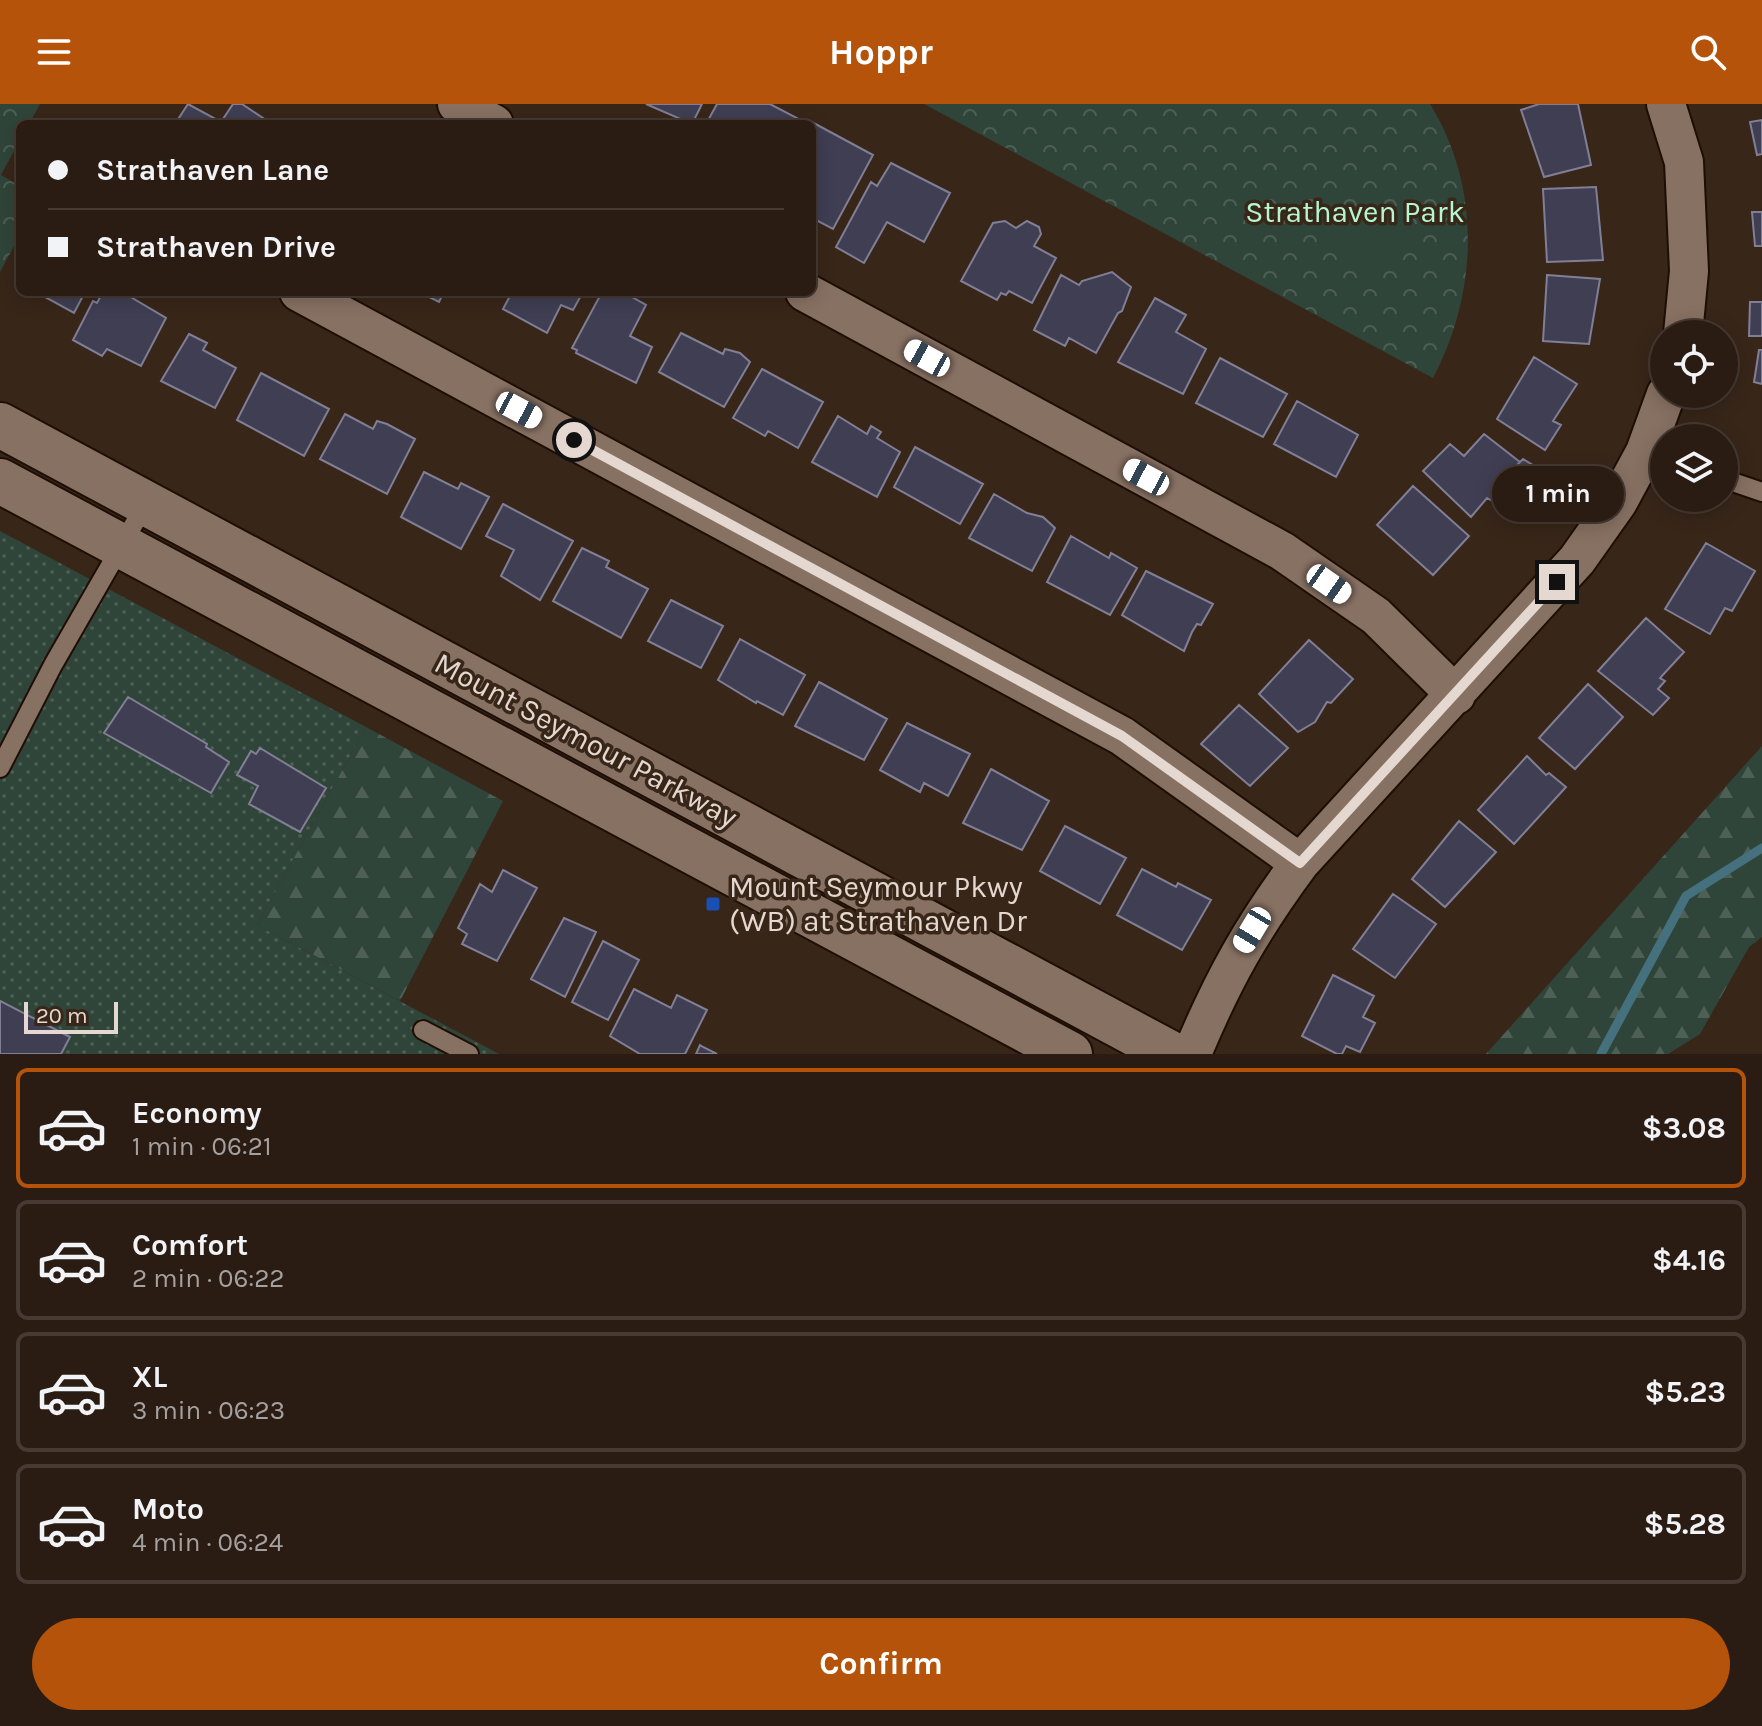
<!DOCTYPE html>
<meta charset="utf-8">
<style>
body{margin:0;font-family:Karla,sans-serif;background:#362921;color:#f1f3f6;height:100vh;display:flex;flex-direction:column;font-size:30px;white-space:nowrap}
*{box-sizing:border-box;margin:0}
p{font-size:26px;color:#a5a1a0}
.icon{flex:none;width:44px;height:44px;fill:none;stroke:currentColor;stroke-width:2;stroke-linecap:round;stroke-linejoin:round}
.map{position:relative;height:950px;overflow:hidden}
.details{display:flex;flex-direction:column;background:#2a1c13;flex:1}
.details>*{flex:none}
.banner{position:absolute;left:16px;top:16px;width:800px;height:176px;border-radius:12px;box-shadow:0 4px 20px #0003,0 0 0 2px #463a33;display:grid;align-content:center;height:176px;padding:0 32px;background:#2a1c13}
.buttons{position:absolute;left:1650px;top:216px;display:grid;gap:16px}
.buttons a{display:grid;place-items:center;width:88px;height:88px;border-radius:50%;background:#2a1c13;box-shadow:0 4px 20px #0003,0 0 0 2px #463a33;font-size:40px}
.scale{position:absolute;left:24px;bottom:20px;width:94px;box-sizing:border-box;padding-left:8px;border:4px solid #e4d8d0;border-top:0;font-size:22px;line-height:28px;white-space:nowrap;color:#e4d8d0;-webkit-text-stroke:6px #382619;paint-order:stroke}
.end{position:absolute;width:36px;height:36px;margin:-18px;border:10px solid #e4d8d0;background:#111;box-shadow:0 0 0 4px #111}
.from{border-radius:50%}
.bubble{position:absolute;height:56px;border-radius:28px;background:#2a1c13;box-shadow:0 4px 20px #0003,0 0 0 2px #463a33;font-size:26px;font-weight:700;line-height:56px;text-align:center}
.car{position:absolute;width:24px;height:48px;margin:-24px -12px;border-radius:10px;box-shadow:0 0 6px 2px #0007;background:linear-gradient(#fff 24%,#345 0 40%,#fff 0 76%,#345 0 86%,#fff 0)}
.banner b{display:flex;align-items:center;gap:28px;height:76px;font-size:30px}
.banner b+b{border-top:2px solid #463a33}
.banner i{width:20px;height:20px;background:#f1f3f6}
ul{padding:14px 0 0;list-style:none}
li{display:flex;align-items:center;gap:24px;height:120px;margin:0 16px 12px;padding:0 16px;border:4px solid #463a33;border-radius:12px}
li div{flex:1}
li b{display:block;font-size:30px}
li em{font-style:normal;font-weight:700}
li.selected{border-color:#b45309}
li>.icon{width:72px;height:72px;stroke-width:1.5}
.button{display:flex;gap:16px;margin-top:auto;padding:16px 32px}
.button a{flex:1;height:92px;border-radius:48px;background:#b45309;color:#fff;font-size:32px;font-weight:700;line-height:92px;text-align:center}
header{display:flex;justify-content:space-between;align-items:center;height:104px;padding:0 32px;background:#b45309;color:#fff;font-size:36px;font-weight:700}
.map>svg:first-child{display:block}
.grass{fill:url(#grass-dots)}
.forest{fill:url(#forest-firs)}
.park{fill:url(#park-crowns)}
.pitch{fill:#304539}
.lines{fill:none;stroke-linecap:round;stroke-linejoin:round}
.stream{stroke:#44717d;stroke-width:9}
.building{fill:#403e53;stroke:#807f96;stroke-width:2}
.service-casing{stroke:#1e0e04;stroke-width:22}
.minor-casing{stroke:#1e0e04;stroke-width:42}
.secondary-casing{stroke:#1e0e04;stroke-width:48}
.service{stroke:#877163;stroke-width:18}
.minor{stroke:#877163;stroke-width:38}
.secondary{stroke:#877163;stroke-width:44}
.route{stroke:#e4d8d0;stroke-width:10}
.transit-dot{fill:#1a4fb4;stroke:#382619;stroke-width:3}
.labels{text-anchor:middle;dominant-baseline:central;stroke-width:7;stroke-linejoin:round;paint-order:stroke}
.park-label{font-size:30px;fill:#b4f6d1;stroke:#382619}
.street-label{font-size:30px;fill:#e4d8d0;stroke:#382619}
.poi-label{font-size:30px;fill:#e4d8d0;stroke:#382619;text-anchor:start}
</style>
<header><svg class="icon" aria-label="menu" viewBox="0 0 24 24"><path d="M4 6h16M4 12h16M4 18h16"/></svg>Hoppr<svg class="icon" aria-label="search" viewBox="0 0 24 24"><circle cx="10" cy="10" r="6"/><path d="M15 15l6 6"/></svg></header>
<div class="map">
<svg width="1762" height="950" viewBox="0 0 1762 950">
<defs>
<pattern id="grass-dots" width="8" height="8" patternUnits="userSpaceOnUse" patternTransform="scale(2)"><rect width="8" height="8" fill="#304539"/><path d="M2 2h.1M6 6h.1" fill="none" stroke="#4e5f55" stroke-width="1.8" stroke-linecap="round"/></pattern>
<pattern id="forest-firs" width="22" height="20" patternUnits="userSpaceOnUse" patternTransform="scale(2)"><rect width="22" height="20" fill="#304539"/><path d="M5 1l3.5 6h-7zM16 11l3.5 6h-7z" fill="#4e5f55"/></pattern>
<pattern id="park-crowns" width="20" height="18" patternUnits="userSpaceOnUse" patternTransform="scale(2)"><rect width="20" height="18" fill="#304539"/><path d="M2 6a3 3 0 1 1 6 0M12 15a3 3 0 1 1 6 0" fill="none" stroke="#4e5f55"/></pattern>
</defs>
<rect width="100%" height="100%" fill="#382619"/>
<path class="grass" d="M0,427L366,623L257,821L499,950H0Z"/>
<path class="forest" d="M366,623L503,697L400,897L257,821Z
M1762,642V833L1749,843L1700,930L1668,950H1486Z"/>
<path class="park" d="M0,0H40L29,20H20V36L1,71L20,82V131L0,168Z
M924,0H1430C1482,84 1478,189 1433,274Z"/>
<path class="pitch" d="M1366,100L1406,125L1378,167L1339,142Z"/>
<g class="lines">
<path class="stream" d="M1601,950L1686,792L1762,744"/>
</g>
<path class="building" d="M188,0L221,18L233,0H242L269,18L175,20Z
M646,0H702L692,20Z
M717,0H770L797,14L793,20H706Z
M1539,0H1578L1591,61L1544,73L1521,6Z
M808,16L873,51L833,125L812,114V20H805Z
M1762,16V50L1757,51L1750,18Z
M891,59L950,89L924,138L887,118L864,159L836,143L871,78L877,82Z
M1596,83L1603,156L1547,158L1543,85Z
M1752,108H1762V142H1755Z
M1005,117L1016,124L1027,117L1039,123L1041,130L1034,142L1056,154L1032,199L1009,187L1006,191L1001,189L997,196L961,177L993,119Z
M1112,168L1131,183L1122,207L1118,209L1096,249L1069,234L1065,242L1034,226L1061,171L1079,181L1082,177Z
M1547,171L1600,175L1589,240L1543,237Z
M36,188H85L74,209Z
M103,188H122L166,214L141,262L107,245L102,252L73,236L93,197L97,199Z
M419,188H444L439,198Z
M512,188H583L573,206L561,201L547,229L503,205Z
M602,188H623L646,201L630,232L652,243L636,279L576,249L577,246L572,244Z
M1155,194L1186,211L1176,228L1206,245L1183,290L1118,258Z
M1750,198H1762V232H1749Z
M681,229L723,250L725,245L740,249L750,258L724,303L659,268Z
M189,230L207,239L203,246L236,264L215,304L161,277Z
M1759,246H1762V280L1754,278Z
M1534,253L1577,280L1553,317L1561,321L1545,346L1497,315Z
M1220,254L1287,290L1263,333L1196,299Z
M762,265L823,298L798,344L768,327L765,332L733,314Z
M261,269L329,305L304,352L237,316Z
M1297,297L1358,331L1336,373L1274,340Z
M345,310L373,325L377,317L387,320L415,335L387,390L320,355Z
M838,312L867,330L871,322L881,328L877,334L900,348L877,393L812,358Z
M1484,330L1520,358L1517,361L1523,355L1546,369L1522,407L1498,392L1494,398L1487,394L1471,413L1423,367L1450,340L1464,352Z
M915,343L983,380L960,420L894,383Z
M424,368L458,385L461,379L489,393L461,445L401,413Z
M1413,382L1469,432L1433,471L1377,421Z
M994,390L1027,409L1043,413L1055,424L1032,467L969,434Z
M503,400L573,437L540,496L501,472L514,446L486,432Z
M1071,432L1109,454L1111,449L1137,464L1110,511L1047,478Z
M1706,439L1755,467L1732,507L1725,504L1710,530L1665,505Z
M582,444L609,457L606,463L648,485L621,534L553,497Z
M1146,467L1213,500L1201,521L1197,520L1192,528L1184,547L1122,511Z
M671,496L723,522L701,564L648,537Z
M1646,514L1684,548L1660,574L1665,577L1658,585L1669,594L1653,611L1598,567Z
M740,535L805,571L783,611L757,597L756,599L718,576Z
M1309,536L1353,575L1331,599L1327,598L1315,618L1298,628L1259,590Z
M819,578L887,615L864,656L795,622Z
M1588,580L1623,613L1575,665L1539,634Z
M128,593L207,640L206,643L229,658L211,689L104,629Z
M1239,601L1288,644L1250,682L1201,640Z
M907,619L970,650L948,692L924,679L920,688L880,666Z
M260,644L326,684L300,728L249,700L258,682L237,671L251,647L256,650Z
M1527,652L1546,671L1549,669L1566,683L1514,740L1478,706Z
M991,665L1049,697L1022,746L963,719Z
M1459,717L1496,748L1445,803L1412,775Z
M1065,722L1126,754L1100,800L1040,767Z
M1142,765L1176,783L1178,779L1211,796L1182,846L1117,811Z
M503,766L537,784L497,857L462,840L467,830L458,824L480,780L492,788Z
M1393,790L1436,820L1395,874L1353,845Z
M564,814L596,828L565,893L531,875Z
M603,837L639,856L608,916L572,898Z
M1333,871L1374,892L1363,913L1375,919L1360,948L1346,942L1342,950H1337L1302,932Z
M634,885L671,904L677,891L707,906L685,950H640L610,932Z
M0,897L70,933L61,950H0Z
M700,941L703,943L717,950H696Z"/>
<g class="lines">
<g class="service-casing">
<path id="service" d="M1724,375L1762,388
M0,664L53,561L146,399
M423,926L469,950"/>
</g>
<g class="minor-casing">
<path id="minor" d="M457,0L494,20
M1666,0L1684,58L1689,167L1683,230
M299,188L1122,632L1300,759
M805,188L1282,447L1376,512L1456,591
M1192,950C1223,875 1252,824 1300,759L1577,456L1618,398L1645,348L1666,290"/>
</g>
<g class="secondary-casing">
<path id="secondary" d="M0,321L1172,950
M0,377L1070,950"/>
</g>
<use href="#service" class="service"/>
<use href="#minor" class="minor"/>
<use href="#secondary" class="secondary"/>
</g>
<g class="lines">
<path class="route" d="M574,336L1122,632L1300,759L1557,478"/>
</g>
<rect class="transit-dot" x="705" y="792" width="16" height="16" rx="4"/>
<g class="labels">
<g class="park-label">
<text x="1355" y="108">Strathaven Park</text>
</g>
<g class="street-label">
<text transform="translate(586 636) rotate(28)">Mount Seymour Parkway</text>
</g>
<g class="poi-label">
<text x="729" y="783">Mount Seymour Pkwy<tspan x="729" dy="34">(WB) at Strathaven Dr</tspan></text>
</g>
</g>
</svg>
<div class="buttons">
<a><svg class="icon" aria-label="locate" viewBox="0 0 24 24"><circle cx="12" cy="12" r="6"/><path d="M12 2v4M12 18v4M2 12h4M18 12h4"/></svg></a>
<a><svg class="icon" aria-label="layers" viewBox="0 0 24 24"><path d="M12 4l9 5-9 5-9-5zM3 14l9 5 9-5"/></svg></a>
</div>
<div class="scale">20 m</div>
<i class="end from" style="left:574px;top:336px"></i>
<i class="end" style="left:1557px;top:478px"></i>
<div class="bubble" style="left:1492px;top:362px;width:132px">1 min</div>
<i class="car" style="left:927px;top:254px;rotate:299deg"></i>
<i class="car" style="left:519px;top:306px;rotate:118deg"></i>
<i class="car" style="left:1146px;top:373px;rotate:298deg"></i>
<i class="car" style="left:1329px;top:480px;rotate:125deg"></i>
<i class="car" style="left:1252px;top:826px;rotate:211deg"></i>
<div class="banner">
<b><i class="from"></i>Strathaven Lane</b>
<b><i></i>Strathaven Drive</b>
</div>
</div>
<section class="details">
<ul>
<li class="selected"><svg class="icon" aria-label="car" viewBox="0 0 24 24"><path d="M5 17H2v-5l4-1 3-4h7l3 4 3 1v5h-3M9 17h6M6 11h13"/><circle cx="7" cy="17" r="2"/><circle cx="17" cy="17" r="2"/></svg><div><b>Economy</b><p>1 min · 06:21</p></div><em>$3.08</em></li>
<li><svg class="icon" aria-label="car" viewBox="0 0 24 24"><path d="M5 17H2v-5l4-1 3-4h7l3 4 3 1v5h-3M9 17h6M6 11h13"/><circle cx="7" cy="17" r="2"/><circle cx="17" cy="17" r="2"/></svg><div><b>Comfort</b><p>2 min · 06:22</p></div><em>$4.16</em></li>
<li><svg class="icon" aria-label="car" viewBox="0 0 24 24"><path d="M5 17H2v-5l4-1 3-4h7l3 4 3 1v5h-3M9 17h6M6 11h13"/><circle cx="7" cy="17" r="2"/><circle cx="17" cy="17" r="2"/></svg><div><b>XL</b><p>3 min · 06:23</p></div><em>$5.23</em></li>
<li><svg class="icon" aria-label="car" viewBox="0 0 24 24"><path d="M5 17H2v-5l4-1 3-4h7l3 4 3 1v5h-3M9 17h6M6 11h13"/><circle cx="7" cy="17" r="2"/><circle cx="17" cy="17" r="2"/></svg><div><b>Moto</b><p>4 min · 06:24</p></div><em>$5.28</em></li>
</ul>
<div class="button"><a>Confirm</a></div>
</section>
